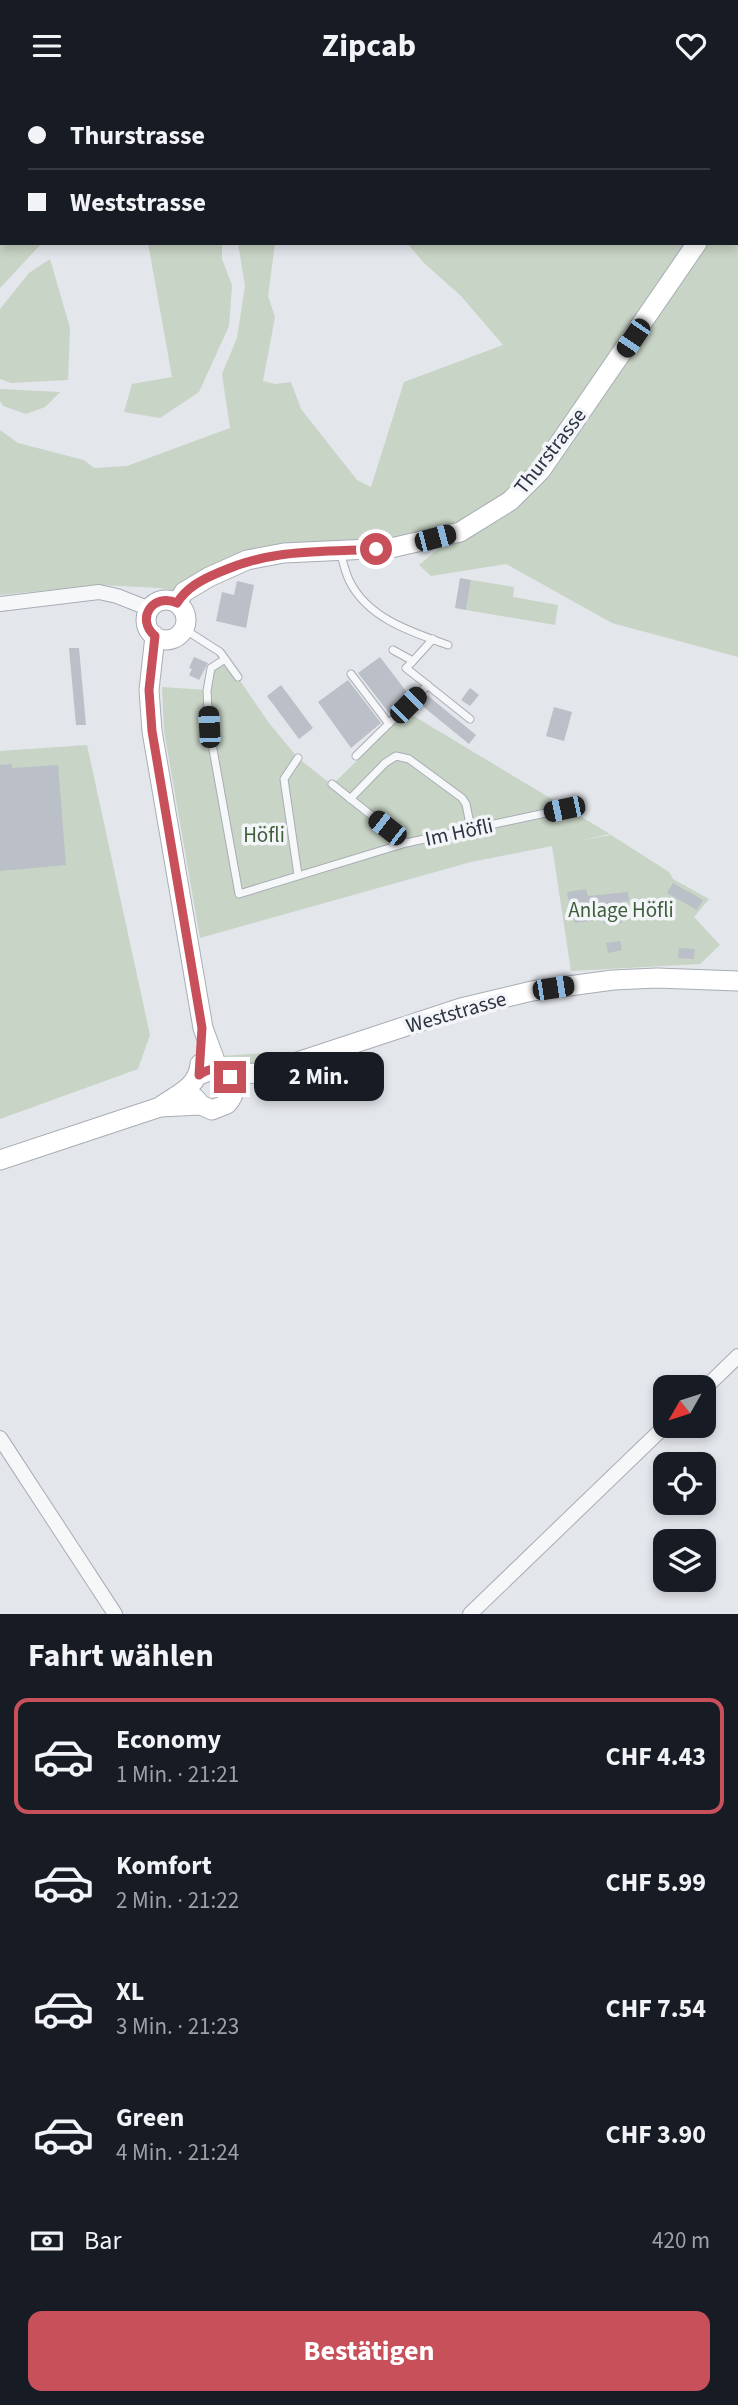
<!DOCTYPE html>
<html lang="de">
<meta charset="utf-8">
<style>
body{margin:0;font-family:"Source Sans 3",sans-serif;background:#242831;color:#f1f3f6;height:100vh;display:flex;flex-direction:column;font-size:26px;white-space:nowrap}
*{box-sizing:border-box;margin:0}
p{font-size:23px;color:#9ea1a6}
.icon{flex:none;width:38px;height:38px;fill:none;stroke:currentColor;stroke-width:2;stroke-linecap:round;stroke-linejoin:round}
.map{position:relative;height:1523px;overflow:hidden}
.drawer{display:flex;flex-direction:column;background:#171b24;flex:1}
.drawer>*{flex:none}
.top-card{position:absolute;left:0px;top:0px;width:738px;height:154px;box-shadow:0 4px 10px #0003;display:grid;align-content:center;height:154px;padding:0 28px;background:#171b24}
.needle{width:46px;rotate:231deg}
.fabs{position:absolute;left:653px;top:1284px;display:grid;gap:14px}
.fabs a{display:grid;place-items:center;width:63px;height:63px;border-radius:14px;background:#171b24;box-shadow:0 4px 10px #0003;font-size:35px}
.end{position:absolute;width:32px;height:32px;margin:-16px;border:9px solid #c8505b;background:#fff;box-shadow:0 0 0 4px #fff}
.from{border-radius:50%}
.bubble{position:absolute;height:49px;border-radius:14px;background:#171b24;box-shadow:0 4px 10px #0003;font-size:23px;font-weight:700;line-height:49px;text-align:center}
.car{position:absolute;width:21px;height:42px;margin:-21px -10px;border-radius:9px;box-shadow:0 0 5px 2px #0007;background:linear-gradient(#222 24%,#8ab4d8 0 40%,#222 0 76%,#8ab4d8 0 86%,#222 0)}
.top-card b{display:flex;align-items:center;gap:24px;height:66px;font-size:26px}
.top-card b+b{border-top:2px solid #363941}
.top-card i{width:18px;height:18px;background:#f1f3f6}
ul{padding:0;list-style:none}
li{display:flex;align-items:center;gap:21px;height:116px;margin:0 14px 10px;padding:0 14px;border:4px solid transparent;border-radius:14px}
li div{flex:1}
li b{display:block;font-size:26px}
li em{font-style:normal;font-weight:700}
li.active{border-color:#c8505b}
li>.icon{width:63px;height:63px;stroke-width:1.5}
h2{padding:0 28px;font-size:32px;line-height:84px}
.pay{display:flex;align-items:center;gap:18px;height:77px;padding:0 28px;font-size:26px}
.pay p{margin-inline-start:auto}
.button{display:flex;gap:14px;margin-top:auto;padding:14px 28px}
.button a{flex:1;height:80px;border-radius:14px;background:#c8505b;color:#fff;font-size:28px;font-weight:700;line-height:80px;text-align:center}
header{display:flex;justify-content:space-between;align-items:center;height:91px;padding:0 28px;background:#171b24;font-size:32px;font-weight:700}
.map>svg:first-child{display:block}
.green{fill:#c8d4c5}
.building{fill:#bbbfc7}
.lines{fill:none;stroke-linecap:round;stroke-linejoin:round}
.lane-casing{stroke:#a8adb5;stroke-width:9}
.street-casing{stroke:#a8adb5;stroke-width:16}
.secondary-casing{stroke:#a8adb5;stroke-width:21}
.lane{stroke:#f6f7f9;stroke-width:7}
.street{stroke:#f6f7f9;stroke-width:14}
.secondary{stroke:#fff;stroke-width:19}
.route{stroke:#c8505b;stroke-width:9}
.labels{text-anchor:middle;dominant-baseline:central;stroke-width:7;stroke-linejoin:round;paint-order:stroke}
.street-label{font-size:21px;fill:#2c3342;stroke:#f3f5f8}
.park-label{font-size:21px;fill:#3e5d3a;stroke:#f3f5f8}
</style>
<header><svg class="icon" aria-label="menu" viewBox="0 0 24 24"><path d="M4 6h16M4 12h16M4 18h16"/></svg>Zipcab<svg class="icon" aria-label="heart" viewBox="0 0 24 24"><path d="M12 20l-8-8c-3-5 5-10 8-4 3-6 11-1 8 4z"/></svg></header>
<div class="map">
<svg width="738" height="1523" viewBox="0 0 738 1523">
<rect width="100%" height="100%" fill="#e3e6eb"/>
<path class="green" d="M122,0H738V566L612,532L506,473L431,485L419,474L458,442L284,462L184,501L159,497L100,494L0,504V339L18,352L84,369L94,377L127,375L230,337L222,283L237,247L245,195L238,152H275L268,205L275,226L263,290L275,293L291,291L301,318L357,389L371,396L404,291L503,254L461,205L424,172L407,152H737V2H122Z
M0,98L2,99V152H42L0,197Z
M148,152H222V168L232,194L229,235L199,301L160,327L124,321L132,293L172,286Z
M50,168L70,237L68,289L11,292L0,288V218L29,182Z
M0,298L60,301L45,316L26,323L3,315L0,310Z
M471,489L514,496L513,506L558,514L555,534L466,519Z
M225,568L269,632L298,667L332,694L407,621L610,743L578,750L611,744L669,781L673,788L709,808L694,826L720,854L700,873L571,880L552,755L471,771L200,847L164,640L162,596L207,599L211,578Z
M87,654L150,944L138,978L0,1028V660Z
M278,961L297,962L247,976L232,975L221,965Z"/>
<path class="building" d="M460,487L471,489L466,519L455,517Z
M237,490L254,494L246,537L216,530L222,501L234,504Z
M69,557H79L86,634H76Z
M194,566L208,572L199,589L189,584L192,578L189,577Z
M380,566L409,604L389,622L358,582Z
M348,589L381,632L351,657L318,611Z
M281,594L313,637L299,648L267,605Z
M470,597L479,604L470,615L461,609Z
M427,604L476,644L469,653L420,613Z
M554,616L572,621L564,650L546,645Z
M12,673V677L58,674L66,774L0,780V674Z
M673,792L703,809L697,819L667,802Z
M586,798L588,805L628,801L629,810L621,811L622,832L604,833L603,828L575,832L572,811H569L567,801Z
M620,850L622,859L608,862L606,852Z
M679,857L695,858L694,868L678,867Z"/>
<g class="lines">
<g class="lane-casing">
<path id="lane" d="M340,460C343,470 345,482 350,491C369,528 412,541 448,554
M184,538L220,561L238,586
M393,559L413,570L433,548
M225,568L211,577L207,600L209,636L239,803L406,752
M413,570L406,577L470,628
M351,583L389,633
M356,665L428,594
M298,667L284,688L298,784
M332,693L406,752L564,718
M350,708L385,672L396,665L409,668L462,707L466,713L471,738"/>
</g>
<g class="street-casing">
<path id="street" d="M0,513L99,501L117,505L150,518
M704,1298L738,1265
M0,1347L115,1523
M470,1523L665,1335"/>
</g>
<g class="secondary-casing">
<path id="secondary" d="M737,73L738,69
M146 529a20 20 0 1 1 40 0a20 20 0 1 1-40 0Z
M177,512L184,501L209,486L247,469L284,462L391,457L460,441L510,410L541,379L697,152
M155,545L149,599L152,640L203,937L218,978
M199,984L214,978L227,983L264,982L461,917L532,900L613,889L657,887L738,890
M195,1007L201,1014L212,1019L227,1013C236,1003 236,993 227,983
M161,1015C178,1003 198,996 200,973
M0,1069L160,1016L201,1014"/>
</g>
<use href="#lane" class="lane"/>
<use href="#street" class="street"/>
<use href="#secondary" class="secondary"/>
</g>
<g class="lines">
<path class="route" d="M230,986C221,976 210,976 199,984L202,937L152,640L149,599L155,545C135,528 153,501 177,512C187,496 203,488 220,481C275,457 318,462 376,458"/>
</g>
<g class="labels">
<g class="street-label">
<text transform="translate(550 360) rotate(-52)">Thurstrasse</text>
<text transform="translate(459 741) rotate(-12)">Im Höfli</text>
<text transform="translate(456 921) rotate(-16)">Weststrasse</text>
</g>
<g class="park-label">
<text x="264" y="744">Höfli</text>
<text x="621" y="819">Anlage Höfli</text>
</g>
</g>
</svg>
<div class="fabs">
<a><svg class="needle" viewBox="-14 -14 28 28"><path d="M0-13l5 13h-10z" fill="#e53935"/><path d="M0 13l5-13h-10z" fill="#9ea1a6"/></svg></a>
<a><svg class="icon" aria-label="locate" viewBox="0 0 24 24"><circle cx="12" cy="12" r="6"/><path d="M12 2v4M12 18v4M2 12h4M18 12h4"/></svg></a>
<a><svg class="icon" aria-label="layers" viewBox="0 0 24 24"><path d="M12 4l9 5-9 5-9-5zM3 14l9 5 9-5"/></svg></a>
</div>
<i class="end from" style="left:376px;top:458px"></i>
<i class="end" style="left:230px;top:986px"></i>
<div class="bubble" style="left:254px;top:961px;width:130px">2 Min.</div>
<i class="car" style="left:633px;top:247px;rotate:214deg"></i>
<i class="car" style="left:435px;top:447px;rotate:75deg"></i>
<i class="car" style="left:408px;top:614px;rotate:45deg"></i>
<i class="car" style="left:209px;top:636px;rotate:357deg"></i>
<i class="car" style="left:564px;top:718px;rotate:258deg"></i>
<i class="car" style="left:387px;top:737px;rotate:308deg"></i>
<i class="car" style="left:553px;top:897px;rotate:81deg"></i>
<div class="top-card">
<b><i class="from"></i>Thurstrasse</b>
<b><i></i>Weststrasse</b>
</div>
</div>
<section class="drawer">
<h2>Fahrt wählen</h2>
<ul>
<li class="active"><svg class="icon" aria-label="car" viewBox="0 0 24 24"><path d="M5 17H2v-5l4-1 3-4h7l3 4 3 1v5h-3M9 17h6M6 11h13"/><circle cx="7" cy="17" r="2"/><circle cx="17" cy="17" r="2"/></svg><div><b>Economy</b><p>1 Min. · 21:21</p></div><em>CHF 4.43</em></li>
<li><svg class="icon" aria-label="car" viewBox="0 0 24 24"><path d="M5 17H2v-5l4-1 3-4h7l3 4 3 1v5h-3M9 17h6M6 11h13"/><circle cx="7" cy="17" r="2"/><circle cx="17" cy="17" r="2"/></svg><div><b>Komfort</b><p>2 Min. · 21:22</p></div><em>CHF 5.99</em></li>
<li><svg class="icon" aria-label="car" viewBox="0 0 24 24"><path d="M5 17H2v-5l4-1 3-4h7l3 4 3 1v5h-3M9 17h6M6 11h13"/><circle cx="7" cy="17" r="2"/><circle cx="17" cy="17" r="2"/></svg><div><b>XL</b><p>3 Min. · 21:23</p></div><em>CHF 7.54</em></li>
<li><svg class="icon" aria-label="car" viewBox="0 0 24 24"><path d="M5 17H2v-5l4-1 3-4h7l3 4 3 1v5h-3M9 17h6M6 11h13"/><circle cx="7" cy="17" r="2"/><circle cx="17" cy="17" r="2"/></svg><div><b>Green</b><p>4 Min. · 21:24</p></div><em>CHF 3.90</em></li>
</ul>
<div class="pay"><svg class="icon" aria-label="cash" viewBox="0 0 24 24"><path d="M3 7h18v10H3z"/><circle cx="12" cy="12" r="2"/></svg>Bar<p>420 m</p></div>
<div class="button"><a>Bestätigen</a></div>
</section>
